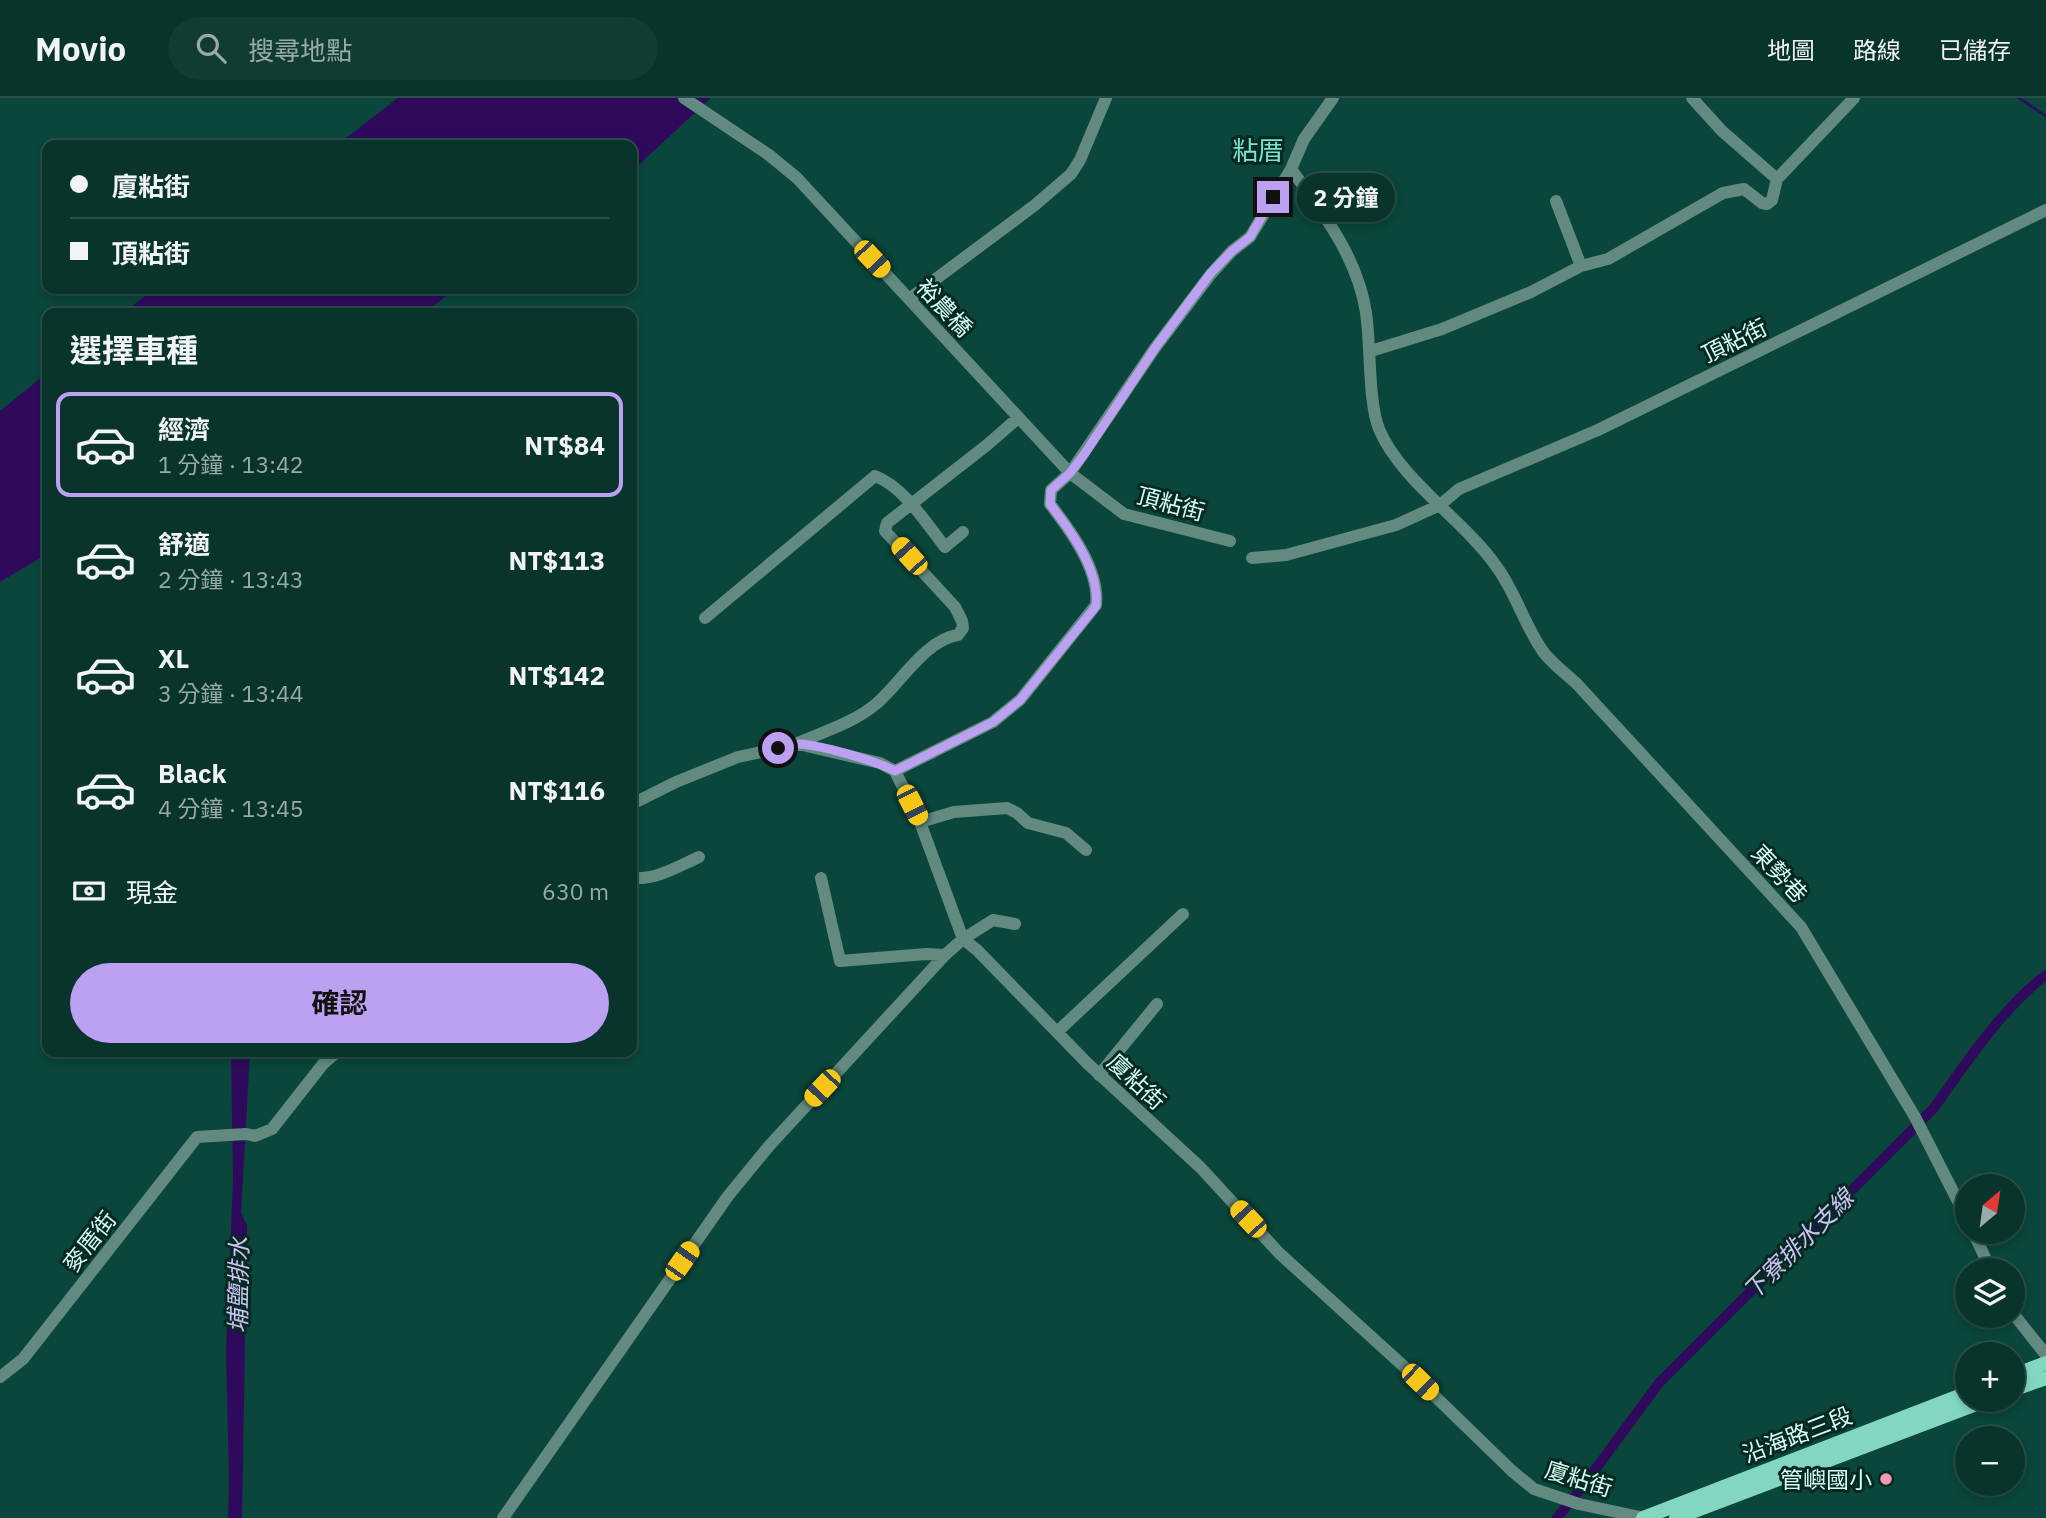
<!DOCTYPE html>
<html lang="zh-TW">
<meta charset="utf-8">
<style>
body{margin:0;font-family:"IBM Plex Sans","Noto Sans TC",sans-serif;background:#113c34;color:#f1f3f6;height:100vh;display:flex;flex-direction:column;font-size:26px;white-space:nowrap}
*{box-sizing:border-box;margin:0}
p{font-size:23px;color:#98aaa9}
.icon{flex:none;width:38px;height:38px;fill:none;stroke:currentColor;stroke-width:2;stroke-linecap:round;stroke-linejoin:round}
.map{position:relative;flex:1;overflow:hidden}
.details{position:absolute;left:42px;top:210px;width:595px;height:749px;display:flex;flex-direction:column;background:#08342c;border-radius:14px;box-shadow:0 4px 10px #0003,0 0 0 2px #294f48}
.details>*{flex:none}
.banner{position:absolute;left:42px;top:42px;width:595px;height:154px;border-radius:14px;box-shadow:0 4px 10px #0003,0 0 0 2px #294f48;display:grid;align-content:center;height:154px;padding:0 28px;background:#08342c}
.needle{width:46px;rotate:29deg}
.fabs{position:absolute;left:1955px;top:1076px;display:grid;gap:14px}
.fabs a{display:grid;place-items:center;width:70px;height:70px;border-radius:50%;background:#08342c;box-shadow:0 4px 10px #0003,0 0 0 2px #294f48;font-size:35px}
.end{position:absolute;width:32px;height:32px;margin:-16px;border:9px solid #bca0f2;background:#111;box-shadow:0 0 0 4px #111}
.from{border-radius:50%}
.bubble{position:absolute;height:49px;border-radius:24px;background:#08342c;box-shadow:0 4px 10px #0003,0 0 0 2px #294f48;font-size:23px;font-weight:700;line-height:49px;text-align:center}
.car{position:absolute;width:21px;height:42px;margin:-21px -10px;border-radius:9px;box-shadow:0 0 5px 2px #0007;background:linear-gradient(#f5c518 24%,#345 0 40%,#f5c518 0 76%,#345 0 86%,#f5c518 0)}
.banner b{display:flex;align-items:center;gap:24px;height:66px;font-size:26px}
.banner b+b{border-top:2px solid #294f48}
.banner i{width:18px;height:18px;background:#f1f3f6}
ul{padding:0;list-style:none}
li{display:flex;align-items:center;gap:21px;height:105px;margin:0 14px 10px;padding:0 14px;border:4px solid transparent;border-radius:14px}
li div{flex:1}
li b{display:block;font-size:26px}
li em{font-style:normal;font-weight:700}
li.current{border-color:#bca0f2}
li>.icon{width:63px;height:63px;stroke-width:1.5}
h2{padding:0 28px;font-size:32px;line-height:84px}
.pay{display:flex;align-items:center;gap:18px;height:77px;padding:0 28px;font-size:26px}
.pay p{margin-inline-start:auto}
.cta{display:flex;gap:14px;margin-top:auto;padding:14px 28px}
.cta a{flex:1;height:80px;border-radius:42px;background:#bca0f2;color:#111;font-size:28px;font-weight:700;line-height:80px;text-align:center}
header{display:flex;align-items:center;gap:42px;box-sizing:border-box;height:98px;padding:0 35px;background:#08342c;border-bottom:2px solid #294f48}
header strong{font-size:33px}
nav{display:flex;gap:38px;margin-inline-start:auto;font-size:24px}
.search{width:490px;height:63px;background:#113c34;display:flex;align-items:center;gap:18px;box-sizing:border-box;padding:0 24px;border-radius:38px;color:#98aaa9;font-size:26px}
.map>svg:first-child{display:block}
.water{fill:#2f0a5c}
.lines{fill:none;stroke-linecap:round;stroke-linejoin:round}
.stream{stroke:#2f0a5c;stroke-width:2.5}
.canal{stroke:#2f0a5c;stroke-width:10}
.minor{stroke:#638a80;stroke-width:12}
.major{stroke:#83d6c2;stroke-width:14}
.route{stroke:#bca0f2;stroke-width:9}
.poi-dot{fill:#ef9ab8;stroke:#072923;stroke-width:2.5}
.labels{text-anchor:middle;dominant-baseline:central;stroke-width:6;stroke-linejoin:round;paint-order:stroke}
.street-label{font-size:23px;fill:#d8fdf3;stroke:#072923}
.poi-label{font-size:23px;fill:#d8fdf3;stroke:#072923;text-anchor:end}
.water-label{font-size:24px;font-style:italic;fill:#cec2f0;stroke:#072923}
.quarter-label{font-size:26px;fill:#7de3cc;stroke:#072923}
</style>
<header>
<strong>Movio</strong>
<div class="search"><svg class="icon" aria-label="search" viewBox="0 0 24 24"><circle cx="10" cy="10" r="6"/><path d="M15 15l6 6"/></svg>搜尋地點</div>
<nav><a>地圖</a><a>路線</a><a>已儲存</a></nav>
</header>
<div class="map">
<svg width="2046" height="1420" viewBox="0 0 2046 1420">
<rect width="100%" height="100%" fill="#0a463b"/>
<path class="water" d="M398,0H711L632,73V47H337Z
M154,191H455L425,215H123Z
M47,275V456L0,484V313Z
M231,954H250L241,1115L247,1127L242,1420H228L229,1381L226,1254L233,1081Z"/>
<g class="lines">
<path class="stream" d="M2019,0L2046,18"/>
<path class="canal" d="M1557,1420L1583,1388L1659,1285L1934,1010C1966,965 2002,910 2046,877"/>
<path class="minor" d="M684,0L769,57L797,80L1070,375L1124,416L1230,443
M1692,0L1722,33L1777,81
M1291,71C1323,115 1358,160 1366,215C1371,248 1368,303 1379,331C1401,383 1464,422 1496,468C1515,493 1524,526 1542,552C1550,564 1565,575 1576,585L1801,829L1915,1019L1967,1121
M1556,103L1581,168
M909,201L1035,107L1071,76L1080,62L1106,0
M1371,253L1442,231L1531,194L1581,168L1608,161L1723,95L1744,91L1762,105L1767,106L1772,102L1777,81L1854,0
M1252,460L1286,457L1396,427L1440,407L1459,391L1598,332L2046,112
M705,520L875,378C904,389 926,425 945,449L963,434
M798,645C823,634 855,624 876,606C899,587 926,541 958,537L963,530L962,523L955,509L885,433L887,425L987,347L1018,320
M895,673L993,624L1020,602L1096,507C1100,472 1070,432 1050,406L1051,392L1070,375L1155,250L1211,176L1232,153L1250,139L1291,71L1304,41L1333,0
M632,706L676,684L738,659L798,646L880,665L895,673L920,724L963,841L977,852L1087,965L1201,1070L1279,1155L1410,1274L1512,1373L1534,1391L1579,1406L1645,1420
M920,724L954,714L1007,710L1017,715L1028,725L1066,735L1086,752
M632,780C656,782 677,769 699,759
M821,780L840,863L926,856L945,857
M1057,934L1183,816
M1099,977L1157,906
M1973,1134L1991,1172
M2012,1214L2046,1257
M0,1279L23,1261L197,1039L246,1036L255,1038L272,1031L323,966L337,954
M503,1420L728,1098L769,1048L945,857L963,841L993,822L1015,826"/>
<path class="major" d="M2012,1278L2046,1265
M2012,1292L2046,1280
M1643,1420L1967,1295
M1676,1420L1987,1302"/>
</g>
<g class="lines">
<path class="route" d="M778,650C784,649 792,646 799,646C821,647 876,663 895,673L993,624L1020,602L1096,508C1100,472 1070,432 1050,406L1051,392L1070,375L1083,358L1155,250L1210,176L1232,153L1250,139L1273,99"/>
</g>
<circle class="poi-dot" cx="1886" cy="1381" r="7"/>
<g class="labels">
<g class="street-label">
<text transform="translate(945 209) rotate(47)">裕農橋</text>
<text transform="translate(1734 242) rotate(-26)">頂粘街</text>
<text transform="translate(1171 405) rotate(15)">頂粘街</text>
<text transform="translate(1780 775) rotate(47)">東勢巷</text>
<text transform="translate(1137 983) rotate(43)">廈粘街</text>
<text transform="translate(89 1143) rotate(-52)">麥厝街</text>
<text transform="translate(1797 1336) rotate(-21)">沿海路三段</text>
<text transform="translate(1579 1380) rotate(17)">廈粘街</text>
</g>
<g class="poi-label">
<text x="1872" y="1381">管嶼國小</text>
</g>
<g class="water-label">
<text transform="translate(1798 1146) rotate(-45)">下寮排水支線</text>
<text transform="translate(238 1187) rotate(-89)">埔鹽排水</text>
</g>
<g class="quarter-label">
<text x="1258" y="52">粘厝</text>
</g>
</g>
</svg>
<div class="fabs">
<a><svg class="needle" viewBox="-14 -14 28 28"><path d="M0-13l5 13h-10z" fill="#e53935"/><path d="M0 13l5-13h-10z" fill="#98aaa9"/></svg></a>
<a><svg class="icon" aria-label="layers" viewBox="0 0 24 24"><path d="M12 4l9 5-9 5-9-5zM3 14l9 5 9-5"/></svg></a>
<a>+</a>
<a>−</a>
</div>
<i class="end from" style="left:778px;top:650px"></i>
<i class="end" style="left:1273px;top:99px"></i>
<div class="bubble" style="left:1297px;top:75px;width:98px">2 分鐘</div>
<i class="car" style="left:872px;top:161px;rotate:137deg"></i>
<i class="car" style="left:909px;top:458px;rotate:318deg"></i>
<i class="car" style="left:912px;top:707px;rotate:153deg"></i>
<i class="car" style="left:822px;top:990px;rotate:223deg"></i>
<i class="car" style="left:1248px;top:1121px;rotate:317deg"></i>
<i class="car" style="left:682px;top:1163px;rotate:35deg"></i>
<i class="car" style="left:1420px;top:1284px;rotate:134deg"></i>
<div class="banner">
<b><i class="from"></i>廈粘街</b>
<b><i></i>頂粘街</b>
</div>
<section class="details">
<h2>選擇車種</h2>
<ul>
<li class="current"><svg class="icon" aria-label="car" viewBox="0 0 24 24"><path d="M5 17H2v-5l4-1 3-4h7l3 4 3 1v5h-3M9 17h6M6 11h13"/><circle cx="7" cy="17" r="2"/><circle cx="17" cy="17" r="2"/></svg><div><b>經濟</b><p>1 分鐘 · 13:42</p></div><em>NT$84</em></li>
<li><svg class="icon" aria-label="car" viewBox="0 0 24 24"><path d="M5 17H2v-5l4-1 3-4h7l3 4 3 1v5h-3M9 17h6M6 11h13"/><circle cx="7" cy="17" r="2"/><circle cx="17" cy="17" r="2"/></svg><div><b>舒適</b><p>2 分鐘 · 13:43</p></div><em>NT$113</em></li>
<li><svg class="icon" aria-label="car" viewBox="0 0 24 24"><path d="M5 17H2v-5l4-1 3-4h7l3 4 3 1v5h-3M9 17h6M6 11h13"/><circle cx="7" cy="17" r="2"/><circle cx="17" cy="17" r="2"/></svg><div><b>XL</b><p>3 分鐘 · 13:44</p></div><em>NT$142</em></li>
<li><svg class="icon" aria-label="car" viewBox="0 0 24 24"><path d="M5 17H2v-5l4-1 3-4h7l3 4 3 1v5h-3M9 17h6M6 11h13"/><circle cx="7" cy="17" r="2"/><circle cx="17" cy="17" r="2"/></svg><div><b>Black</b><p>4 分鐘 · 13:45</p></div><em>NT$116</em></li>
</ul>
<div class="pay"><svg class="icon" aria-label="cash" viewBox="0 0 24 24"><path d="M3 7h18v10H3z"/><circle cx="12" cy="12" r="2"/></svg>現金<p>630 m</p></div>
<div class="cta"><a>確認</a></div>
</section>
</div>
